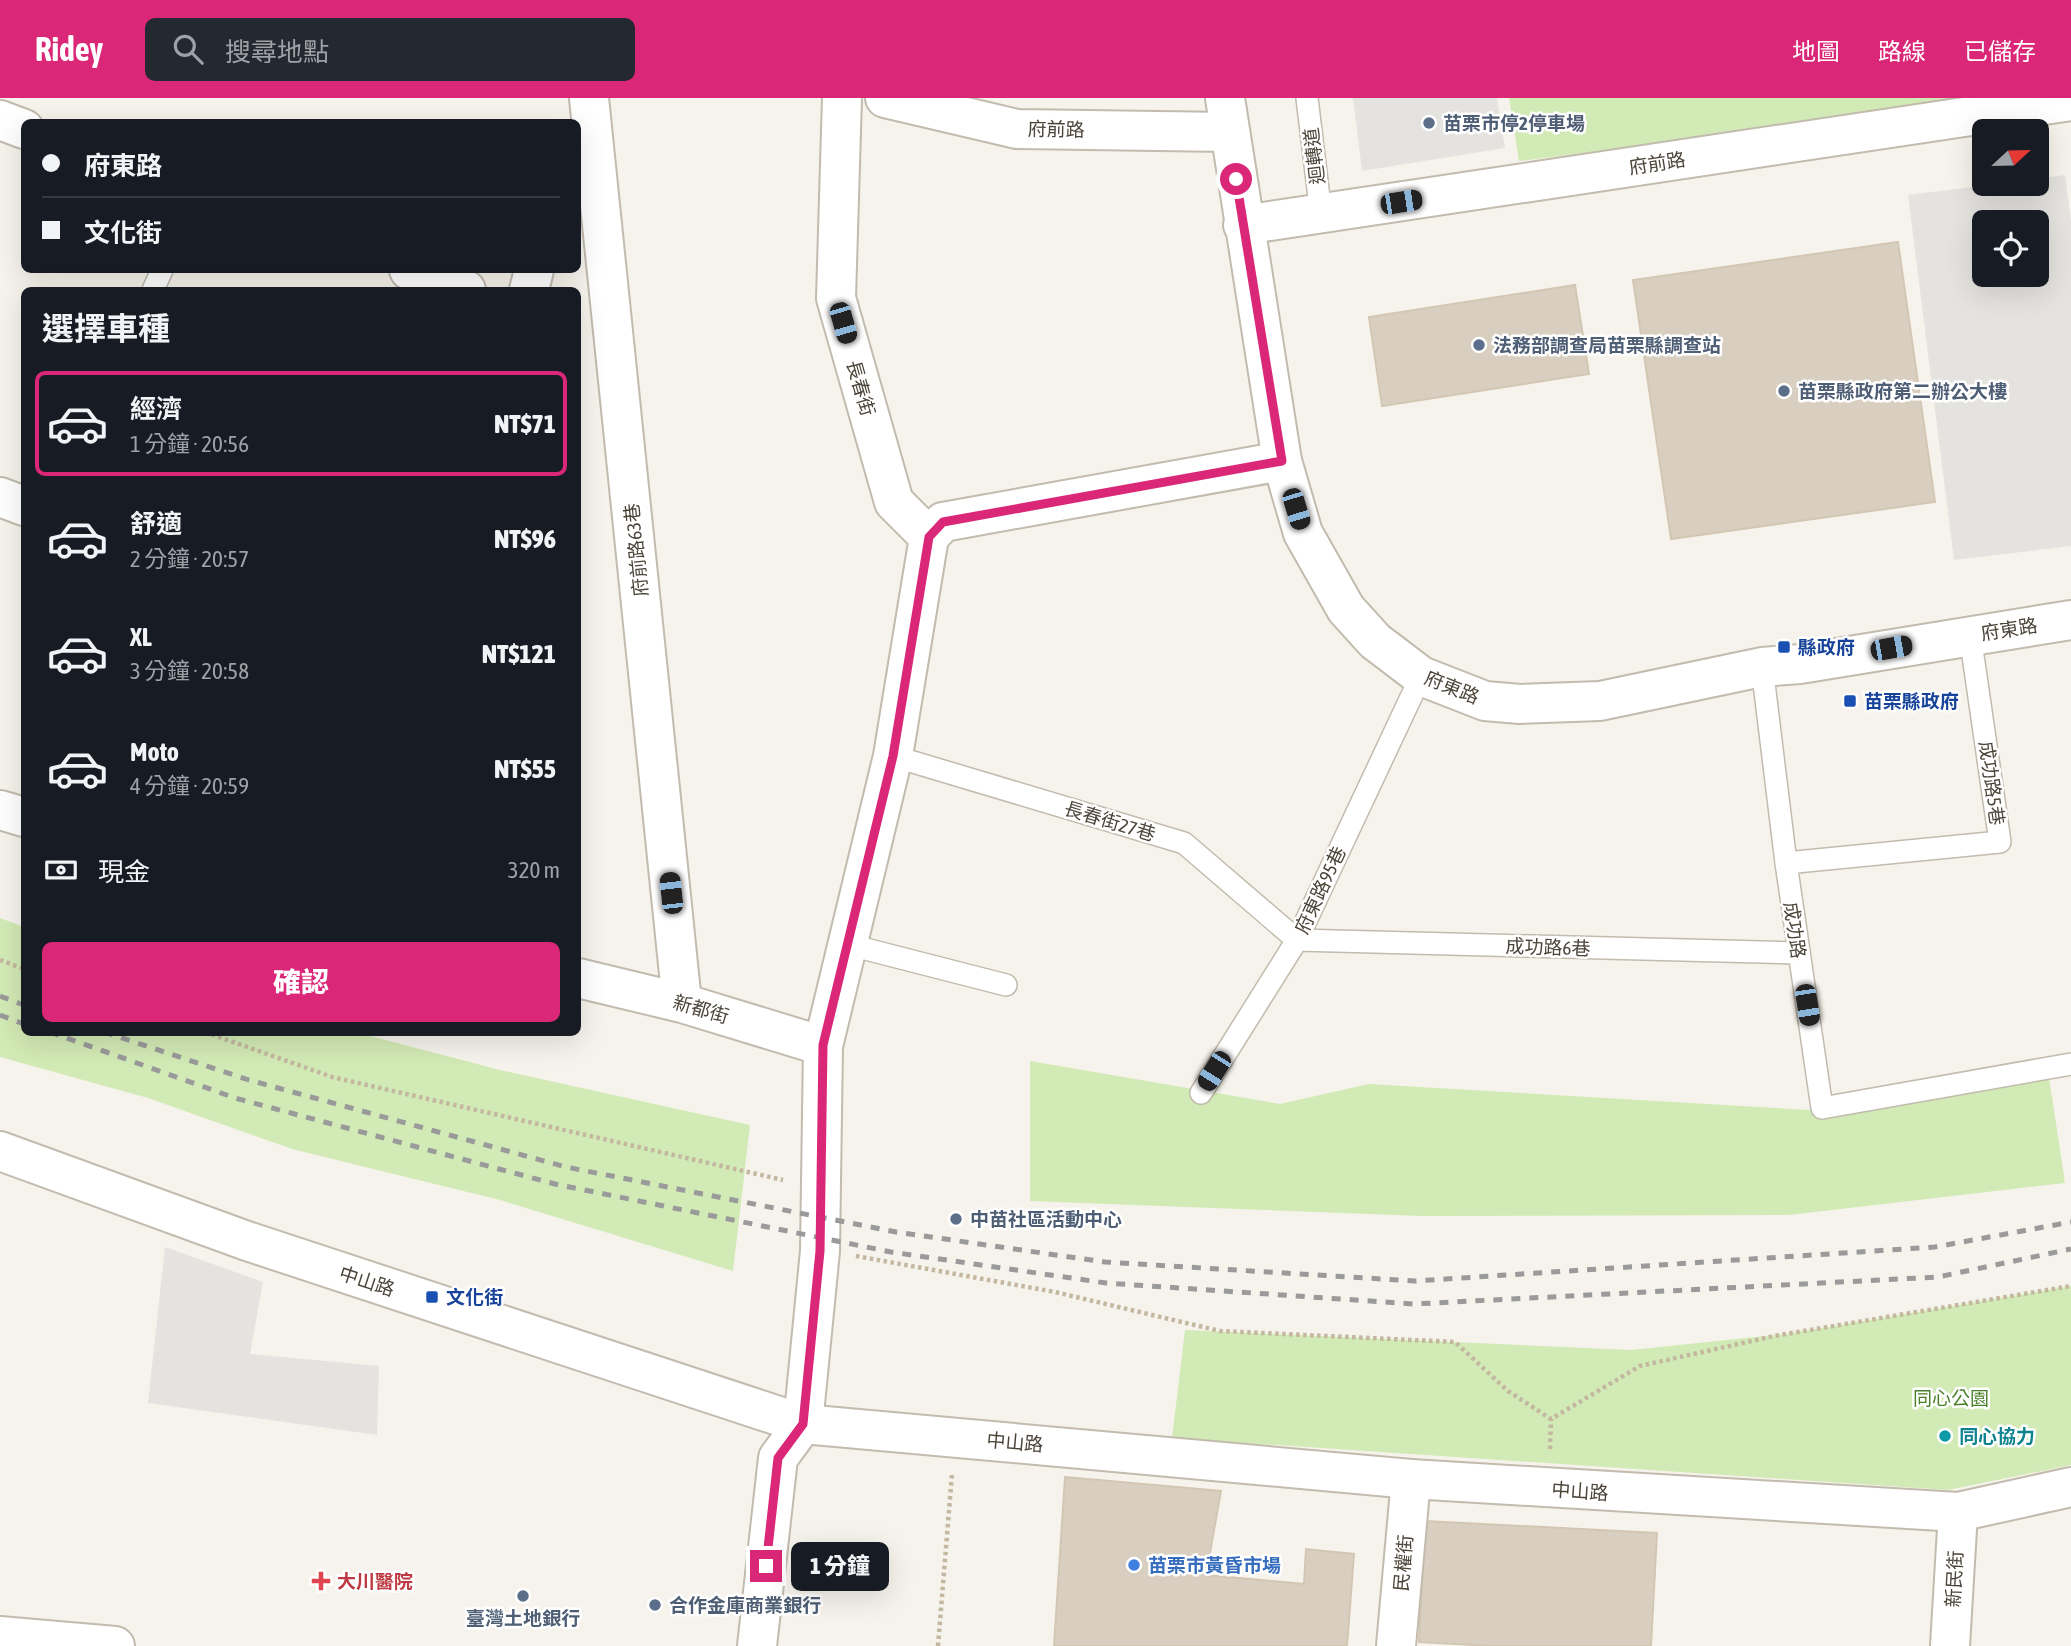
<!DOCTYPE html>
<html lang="zh-TW">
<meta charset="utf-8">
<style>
body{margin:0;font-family:"Asap Condensed","Noto Sans TC",sans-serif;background:#242831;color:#f1f3f6;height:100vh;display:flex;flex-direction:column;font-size:26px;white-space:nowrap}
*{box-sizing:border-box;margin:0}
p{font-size:23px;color:#9ea1a6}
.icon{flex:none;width:38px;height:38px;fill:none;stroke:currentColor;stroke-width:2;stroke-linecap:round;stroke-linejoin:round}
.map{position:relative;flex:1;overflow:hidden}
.panel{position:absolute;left:21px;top:189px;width:560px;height:749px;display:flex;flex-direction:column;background:#171b24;border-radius:10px;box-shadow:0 7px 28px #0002}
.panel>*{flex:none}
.hud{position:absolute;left:21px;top:21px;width:560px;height:154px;border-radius:10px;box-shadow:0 7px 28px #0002;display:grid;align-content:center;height:154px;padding:0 21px;background:#171b24}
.needle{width:46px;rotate:68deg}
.tools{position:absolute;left:1972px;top:21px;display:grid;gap:14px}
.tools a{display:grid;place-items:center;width:77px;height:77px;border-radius:10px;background:#171b24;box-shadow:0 7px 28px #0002;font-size:35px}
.end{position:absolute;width:32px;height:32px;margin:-16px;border:9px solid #db2777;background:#fff;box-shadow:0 0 0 4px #fff}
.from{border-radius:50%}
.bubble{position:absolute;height:49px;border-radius:10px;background:#171b24;box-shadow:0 7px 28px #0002;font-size:23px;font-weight:800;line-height:49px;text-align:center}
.car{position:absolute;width:21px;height:42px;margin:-21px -10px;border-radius:9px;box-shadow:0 0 5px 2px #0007;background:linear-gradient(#222 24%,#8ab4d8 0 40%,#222 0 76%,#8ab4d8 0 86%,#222 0)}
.hud b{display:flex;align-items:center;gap:24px;height:66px;font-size:26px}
.hud b+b{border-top:2px solid #363941}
.hud i{width:18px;height:18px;background:#f1f3f6}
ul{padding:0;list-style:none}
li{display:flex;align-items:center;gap:21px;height:105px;margin:0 14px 10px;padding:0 7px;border:4px solid transparent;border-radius:10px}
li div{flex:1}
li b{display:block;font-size:26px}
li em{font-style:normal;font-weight:800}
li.active{border-color:#db2777}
li>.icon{width:63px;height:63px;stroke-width:1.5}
h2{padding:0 21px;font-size:32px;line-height:84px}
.pay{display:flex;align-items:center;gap:18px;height:77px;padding:0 21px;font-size:26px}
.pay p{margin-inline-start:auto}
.button{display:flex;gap:14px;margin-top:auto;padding:14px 21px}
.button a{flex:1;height:80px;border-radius:10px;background:#db2777;color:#fff;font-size:28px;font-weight:800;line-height:80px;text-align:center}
header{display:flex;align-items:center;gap:42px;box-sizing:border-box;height:98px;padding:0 35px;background:#db2777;color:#fff}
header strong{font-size:33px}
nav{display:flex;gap:38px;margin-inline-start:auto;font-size:24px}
.search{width:490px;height:63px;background:#242831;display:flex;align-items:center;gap:18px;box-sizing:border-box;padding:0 24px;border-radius:10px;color:#9ea1a6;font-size:26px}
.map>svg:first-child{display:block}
.green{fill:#d2eab5}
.parking{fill:#e5e3e0;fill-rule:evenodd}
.building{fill:#d8cfc1;stroke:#d3c7b4;stroke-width:2}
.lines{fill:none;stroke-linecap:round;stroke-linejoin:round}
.service-casing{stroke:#c2bbae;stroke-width:24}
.minor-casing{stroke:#c2bbae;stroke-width:42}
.tertiary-casing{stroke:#c2bbae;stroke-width:42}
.path{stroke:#c4b79f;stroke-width:4.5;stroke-dasharray:3.5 3.5;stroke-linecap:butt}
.service{stroke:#fff;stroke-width:21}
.minor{stroke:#fff;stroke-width:38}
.tertiary{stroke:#fff;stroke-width:38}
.rail{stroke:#9a9a9a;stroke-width:5;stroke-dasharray:9 9;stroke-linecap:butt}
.route{stroke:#db2777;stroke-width:9}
.service-dot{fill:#5c6f8a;stroke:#fff;stroke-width:2.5}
.transit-dot{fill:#1a4fb4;stroke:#fff;stroke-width:2.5}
.culture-dot{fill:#0f9aa8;stroke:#fff;stroke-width:2.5}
.shop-dot{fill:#3f7fe0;stroke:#fff;stroke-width:2.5}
.health-dot{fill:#e0444e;stroke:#fff;stroke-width:2.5}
.labels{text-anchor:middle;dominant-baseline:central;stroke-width:5;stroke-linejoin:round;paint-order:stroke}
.service-label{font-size:19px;font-weight:bold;fill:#4e5e75;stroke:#fff;text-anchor:start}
.street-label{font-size:19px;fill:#4b4439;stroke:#fff}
.transit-label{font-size:19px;font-weight:bold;fill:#164399;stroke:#fff;text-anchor:start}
.park-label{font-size:19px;fill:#4a7f2a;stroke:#fff}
.culture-label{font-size:19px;font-weight:bold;fill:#0d838f;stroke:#fff;text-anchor:start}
.shop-label{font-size:19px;font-weight:bold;fill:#366cbe;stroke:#fff;text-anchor:start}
.health-label{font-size:19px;font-weight:bold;fill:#be3a42;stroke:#fff;text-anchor:start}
</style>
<header>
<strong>Ridey</strong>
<div class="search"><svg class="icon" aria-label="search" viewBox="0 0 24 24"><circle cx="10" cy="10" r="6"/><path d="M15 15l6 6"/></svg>搜尋地點</div>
<nav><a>地圖</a><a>路線</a><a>已儲存</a></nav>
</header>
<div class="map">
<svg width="2071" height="1548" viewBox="0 0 2071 1548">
<rect width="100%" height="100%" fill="#f6f3ec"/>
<path class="green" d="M1509,0H2031L1519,63Z
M0,820L24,829V934L359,935L500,972L750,1027L733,1173L500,1102L292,1051L148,1000L0,959Z
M1030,963L1280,1006L1369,986L1809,1012L2047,966L2065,1085L1789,1117L1422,1118L1030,1103Z
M2071,1188V1367L1948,1392L1172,1340L1185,1232L1631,1252L1786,1236Z"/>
<path class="parking" d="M1353,0H1497L1505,50L1362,73Z
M2065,77L2071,123V448L1954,462L1908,97L1996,86H2037V81ZM1984,124H2037V177H1984Z
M165,1149L263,1184L250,1256L379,1268L377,1337L148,1305Z"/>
<path class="building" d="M1898,144L1935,404L1671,441L1633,182Z
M1575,187L1589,276L1382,308L1369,219Z
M1065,1379L1221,1393L1206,1477L1304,1486L1306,1451L1354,1456L1347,1548H1054Z
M1425,1423L1657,1435L1651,1548H1491L1419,1544Z"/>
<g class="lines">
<g class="service-casing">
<path id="service" d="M1307,0L1321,116
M153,192L162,172
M1762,569L1786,765L1822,1010L2071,966
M893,658L1184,745L1297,842
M1786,765L2000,744L1970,537
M1297,842L1799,855
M850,847L1006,887
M1201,995L1297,842L1421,578"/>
</g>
<g class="minor-casing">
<path id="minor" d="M589,0L682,905
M842,0L836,200L894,404L929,439
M885,0L1017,31L1229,34
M0,22L24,31
M1243,127L2071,3
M409,172L466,192
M529,192L534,172
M0,399L24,408
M0,712L24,719
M578,880L682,905L823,948
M757,1548L778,1360L803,1326L820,1153L823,948L893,658L929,439L943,424L1282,363
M1396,1548L1411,1381
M1950,1548L1958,1414"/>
</g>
<g class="tertiary-casing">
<path id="tertiary" d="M1225,0L1282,363L1303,435L1346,511L1375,543L1421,578L1485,603L1520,606L1600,603L1762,569L1800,566L2071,522
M0,1053L247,1143L803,1326L1411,1381L1958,1414L2071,1389
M0,1538L115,1548"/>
</g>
<path class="path" d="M0,862L24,871
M205,934L332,979L783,1082
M856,1158L1055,1194L1220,1233L1455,1244L1508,1293L1551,1321L1640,1268L1774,1238L2071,1188
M1550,1351L1551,1321
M938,1548L952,1376"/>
<use href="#service" class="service"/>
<use href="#minor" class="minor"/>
<use href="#tertiary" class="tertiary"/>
<path class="rail" d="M0,898L24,907
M0,917L24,926
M50,934L235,1000L555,1086L891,1154L1106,1185L1414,1206L1938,1179L2071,1151
M104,934L249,982L566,1069L896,1134L1105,1164L1415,1183L1935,1149L2071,1124"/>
</g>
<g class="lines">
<path class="route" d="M766,1468L778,1360L803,1326L820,1153L823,947L893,658L929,439L943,424L1282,363L1236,81"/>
</g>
<g class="service-dot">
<circle cx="1429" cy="25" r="7"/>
<circle cx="1479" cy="247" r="7"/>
<circle cx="1784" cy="293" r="7"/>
<circle cx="956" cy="1121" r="7"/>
<circle cx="523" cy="1498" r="7"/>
<circle cx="655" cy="1507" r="7"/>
</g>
<g class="transit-dot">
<rect x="1777" y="542" width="14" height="14" rx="3.5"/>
<rect x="1843" y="596" width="14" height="14" rx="3.5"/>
<rect x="425" y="1192" width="14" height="14" rx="3.5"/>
</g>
<circle class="culture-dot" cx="1945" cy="1338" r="7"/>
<circle class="shop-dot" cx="1134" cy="1467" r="7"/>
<path class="health-dot" d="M317.5 1472.5h7v7h7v7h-7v7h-7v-7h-7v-7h7z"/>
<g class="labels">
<g class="service-label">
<text x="1443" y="25">苗栗市停2停車場</text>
<text x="1493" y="247">法務部調查局苗栗縣調查站</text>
<text x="1798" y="293">苗栗縣政府第二辦公大樓</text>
<text x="970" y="1121">中苗社區活動中心</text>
<text x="669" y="1507">合作金庫商業銀行</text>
<text x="523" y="1520" text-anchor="middle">臺灣土地銀行</text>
</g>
<g class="street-label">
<text transform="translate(1056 31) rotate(1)">府前路</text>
<text transform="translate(1314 58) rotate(-97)">迴轉道</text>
<text transform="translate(1657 65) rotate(-9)">府前路</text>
<text transform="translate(861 290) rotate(74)">長春街</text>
<text transform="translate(636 452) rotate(-96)">府前路63巷</text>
<text transform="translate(2009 531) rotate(-9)">府東路</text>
<text transform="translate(1452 589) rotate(22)">府東路</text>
<text transform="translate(1992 685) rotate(82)">成功路5巷</text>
<text transform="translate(1110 723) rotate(17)">長春街27巷</text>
<text transform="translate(1320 792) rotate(-65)">府東路95巷</text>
<text transform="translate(1795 832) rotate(82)">成功路</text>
<text transform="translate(1548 849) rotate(2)">成功路6巷</text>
<text transform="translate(701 911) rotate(16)">新都街</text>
<text transform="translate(367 1183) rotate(18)">中山路</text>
<text transform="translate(1015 1344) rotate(5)">中山路</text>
<text transform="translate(1580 1393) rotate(4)">中山路</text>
<text transform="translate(1403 1465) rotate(-85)">民權街</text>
<text transform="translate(1954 1481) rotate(-87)">新民街</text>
</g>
<g class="transit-label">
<text x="1798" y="549">縣政府</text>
<text x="1864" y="603">苗栗縣政府</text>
<text x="446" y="1199">文化街</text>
</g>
<g class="park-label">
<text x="1951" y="1300">同心公園</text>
</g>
<g class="culture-label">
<text x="1959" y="1338">同心協力</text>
</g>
<g class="shop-label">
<text x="1148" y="1467">苗栗市黃昏市場</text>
</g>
<g class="health-label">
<text x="337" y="1483">大川醫院</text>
</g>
</g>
</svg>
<div class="tools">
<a><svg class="needle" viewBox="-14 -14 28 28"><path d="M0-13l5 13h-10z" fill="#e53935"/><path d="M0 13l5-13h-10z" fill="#9ea1a6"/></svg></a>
<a><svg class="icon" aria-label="locate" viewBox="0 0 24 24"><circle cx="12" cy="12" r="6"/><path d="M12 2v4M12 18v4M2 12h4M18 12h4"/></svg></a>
</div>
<i class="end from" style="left:1236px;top:81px"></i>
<i class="end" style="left:766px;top:1468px"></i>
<div class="bubble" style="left:791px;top:1444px;width:98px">1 分鐘</div>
<i class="car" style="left:1401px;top:104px;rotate:81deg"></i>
<i class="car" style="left:843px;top:225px;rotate:164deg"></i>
<i class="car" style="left:1296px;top:411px;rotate:163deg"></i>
<i class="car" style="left:1891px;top:550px;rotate:80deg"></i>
<i class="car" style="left:671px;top:795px;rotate:354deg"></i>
<i class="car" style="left:1807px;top:907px;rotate:171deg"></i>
<i class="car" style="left:1214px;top:973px;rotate:212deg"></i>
<div class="hud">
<b><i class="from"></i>府東路</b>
<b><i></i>文化街</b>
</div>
<section class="panel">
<h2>選擇車種</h2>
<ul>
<li class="active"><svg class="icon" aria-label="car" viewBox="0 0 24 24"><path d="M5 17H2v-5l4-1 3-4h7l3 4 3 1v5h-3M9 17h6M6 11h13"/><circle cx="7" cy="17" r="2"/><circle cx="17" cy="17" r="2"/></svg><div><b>經濟</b><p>1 分鐘 · 20:56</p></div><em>NT$71</em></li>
<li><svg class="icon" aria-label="car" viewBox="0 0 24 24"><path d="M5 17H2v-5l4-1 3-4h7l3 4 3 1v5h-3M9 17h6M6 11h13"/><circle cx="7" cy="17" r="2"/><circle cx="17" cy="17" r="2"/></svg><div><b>舒適</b><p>2 分鐘 · 20:57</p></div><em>NT$96</em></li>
<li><svg class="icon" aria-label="car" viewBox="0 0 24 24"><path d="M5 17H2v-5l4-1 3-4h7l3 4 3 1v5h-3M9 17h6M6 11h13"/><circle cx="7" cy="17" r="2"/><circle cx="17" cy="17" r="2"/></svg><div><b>XL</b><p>3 分鐘 · 20:58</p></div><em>NT$121</em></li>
<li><svg class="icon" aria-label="car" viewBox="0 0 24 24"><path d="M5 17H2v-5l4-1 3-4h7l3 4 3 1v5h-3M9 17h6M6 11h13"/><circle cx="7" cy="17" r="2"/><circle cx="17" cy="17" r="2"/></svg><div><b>Moto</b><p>4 分鐘 · 20:59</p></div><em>NT$55</em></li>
</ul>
<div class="pay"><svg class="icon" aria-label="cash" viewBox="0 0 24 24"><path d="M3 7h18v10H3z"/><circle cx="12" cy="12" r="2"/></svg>現金<p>320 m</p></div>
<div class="button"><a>確認</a></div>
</section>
</div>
